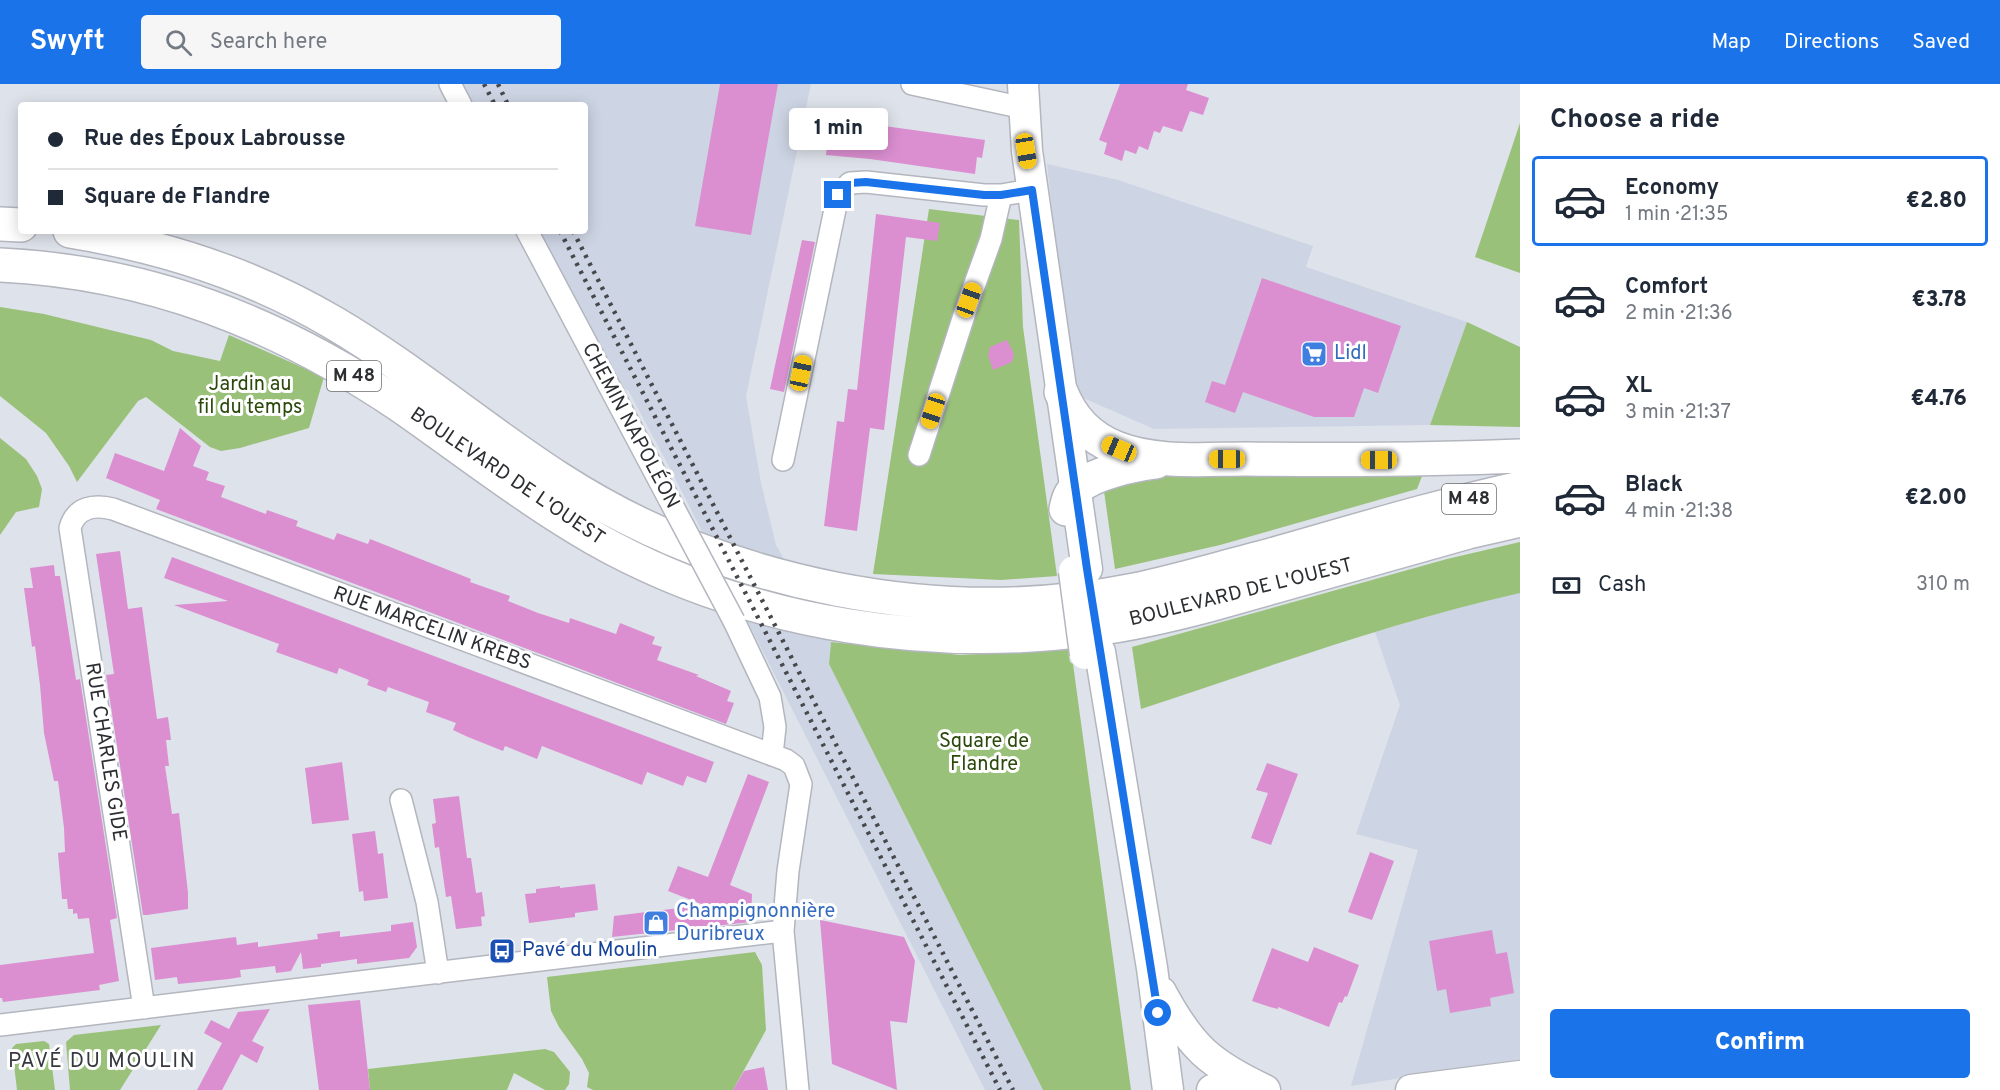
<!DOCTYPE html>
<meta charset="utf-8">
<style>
body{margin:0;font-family:Overpass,sans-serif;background:#f6f6f7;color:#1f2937;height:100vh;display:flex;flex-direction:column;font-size:22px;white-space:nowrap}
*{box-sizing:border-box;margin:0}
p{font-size:20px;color:#747a83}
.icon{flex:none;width:33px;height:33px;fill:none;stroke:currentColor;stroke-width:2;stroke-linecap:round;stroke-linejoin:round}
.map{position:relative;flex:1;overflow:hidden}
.panel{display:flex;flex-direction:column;background:#fff;width:480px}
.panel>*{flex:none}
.guide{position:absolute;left:18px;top:18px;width:570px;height:132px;border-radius:6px;box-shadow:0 3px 15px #0003;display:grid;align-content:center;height:132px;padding:0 30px;background:#fff}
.end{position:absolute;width:27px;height:27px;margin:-14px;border:8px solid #1a73e8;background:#fff;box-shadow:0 0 0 3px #fff}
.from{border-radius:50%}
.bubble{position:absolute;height:42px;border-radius:6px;background:#fff;box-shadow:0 3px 15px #0003;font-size:20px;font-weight:800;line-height:42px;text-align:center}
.car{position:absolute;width:18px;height:36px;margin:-18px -9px;border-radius:8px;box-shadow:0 0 4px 2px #0007;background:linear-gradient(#f5c518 24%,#345 0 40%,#f5c518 0 76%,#345 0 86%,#f5c518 0)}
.guide b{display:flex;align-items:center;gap:21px;height:57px;font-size:22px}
.guide b+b{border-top:2px solid #e0e1e3}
.guide i{width:15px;height:15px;background:#1f2937}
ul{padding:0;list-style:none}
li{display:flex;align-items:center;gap:18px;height:90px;margin:0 12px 9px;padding:0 18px;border:3px solid transparent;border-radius:6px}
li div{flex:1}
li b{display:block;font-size:22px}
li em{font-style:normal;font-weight:800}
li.selected{border-color:#1a73e8}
li>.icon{width:54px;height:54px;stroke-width:1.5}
h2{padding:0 30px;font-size:27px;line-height:72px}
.pay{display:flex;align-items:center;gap:15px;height:66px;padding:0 30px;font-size:22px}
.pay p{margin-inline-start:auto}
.cta{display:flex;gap:12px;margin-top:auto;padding:12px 30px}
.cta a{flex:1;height:69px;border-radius:6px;background:#1a73e8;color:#fff;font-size:24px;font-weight:800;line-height:69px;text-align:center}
header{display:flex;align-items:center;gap:36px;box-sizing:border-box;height:84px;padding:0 30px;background:#1a73e8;color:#fff}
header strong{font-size:28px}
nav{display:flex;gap:33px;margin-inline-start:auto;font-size:21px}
.search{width:420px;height:54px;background:#f6f6f7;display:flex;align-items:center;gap:15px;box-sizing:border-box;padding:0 21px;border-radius:6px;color:#747a83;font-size:22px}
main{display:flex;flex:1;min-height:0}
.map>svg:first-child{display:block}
.built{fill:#cdd4e3}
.green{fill:#99c17a}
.building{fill:#db8fd1}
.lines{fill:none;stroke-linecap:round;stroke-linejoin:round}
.minor-casing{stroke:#b3b6be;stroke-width:24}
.secondary-casing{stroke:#b3b6be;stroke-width:33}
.primary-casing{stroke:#b3b6be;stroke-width:36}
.minor{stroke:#fff;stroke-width:21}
.secondary{stroke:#fff;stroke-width:30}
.primary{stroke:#fff;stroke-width:33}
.rail{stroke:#46484c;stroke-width:4.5;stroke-dasharray:3 6;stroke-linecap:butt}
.minor-bridge-casing{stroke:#b3b6be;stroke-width:24;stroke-linecap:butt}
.secondary-bridge-casing{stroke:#b3b6be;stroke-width:33;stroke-linecap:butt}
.minor-bridge{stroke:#fff;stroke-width:21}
.secondary-bridge{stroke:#fff;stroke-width:30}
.route{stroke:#1a73e8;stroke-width:8}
.labels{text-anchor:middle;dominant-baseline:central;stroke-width:6;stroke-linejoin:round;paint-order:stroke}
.shield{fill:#fff;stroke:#6b6d6f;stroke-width:1.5}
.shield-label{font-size:18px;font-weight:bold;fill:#2c2e31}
.shop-label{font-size:20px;fill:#366cbe;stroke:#fff;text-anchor:start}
.park-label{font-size:20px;fill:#2b490b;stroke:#fff}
.street-label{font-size:20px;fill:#2c2e31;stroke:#fff}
.transit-label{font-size:20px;fill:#164399;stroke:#fff;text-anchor:start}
.neighbourhood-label{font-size:21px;letter-spacing:1.5px;fill:#36393f;stroke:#fff}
</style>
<header>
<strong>Swyft</strong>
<div class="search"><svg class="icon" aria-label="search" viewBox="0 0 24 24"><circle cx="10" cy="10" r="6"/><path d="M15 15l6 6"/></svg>Search here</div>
<nav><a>Map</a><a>Directions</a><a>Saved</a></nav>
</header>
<main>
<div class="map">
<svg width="1520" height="1006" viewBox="0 0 1520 1006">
<rect width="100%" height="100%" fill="#dee2ea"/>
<path class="built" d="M442,0H811L746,312L761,399L776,461L831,558L829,580L1043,1006H985L673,390L628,306L601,305L519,147H585V21H453Z
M1047,80L1118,96L1313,162L1306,183L1467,238L1430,341L1154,345L1072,309Z
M1520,509V975L1351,1002L1418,766L1356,750L1400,621L1375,548L1482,517Z"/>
<path class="green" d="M1520,39V189L1475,173Z
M929,125L1019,136L1023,243L1057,492L1001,496L873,490Z
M0,223L44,230L151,256L173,267L220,277L229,251L324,293L309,344L240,364L221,367L210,363L146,313L138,317L77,398L69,382L46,349L0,312Z
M1467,238L1520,263V343L1430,341Z
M0,354L26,375L37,392L42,405L39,423L16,428L0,451Z
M1424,387L1417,405L1220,461L1115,485L1103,400L1162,389Z
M1520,458V509C1391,538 1266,584 1141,625L1132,563L1447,475Z
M831,558L960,571L1068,566L1070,578L1073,580L1131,1006H1043L829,580Z
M755,868L762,881L766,946L733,1006H593L587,1003L589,989L582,975L559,943L551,927L547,893Z
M161,941L120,1006H70L66,958L74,951Z
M44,957L49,960L55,1006H17L12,964L16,960Z
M545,965L554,968L570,988L569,1000L565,1006H545L514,989L507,1006H370L368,985Z"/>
<path class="building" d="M720,0H778L751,151L695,142Z
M1120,0H1188L1186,6L1209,14L1203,31L1190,27L1182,48L1163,42L1160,49L1154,47L1148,66L1139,62L1136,70L1125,66L1122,77L1104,70L1107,59L1099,56Z
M834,35L985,56L982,74L977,73L975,90L870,75L826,71L828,52H832Z
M876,130L940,139L937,157L906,153L884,346L870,344L857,447L824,442L837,337L844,338L848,305L857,306Z
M802,156L815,158L784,308L770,305Z
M1262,194L1401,242L1378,309L1364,304L1354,333H1314L1243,308L1235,329L1205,318L1212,297L1225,301Z
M1007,256L1014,270L1012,278L993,286L988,271L990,263Z
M180,344L201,362L193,382L209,388L206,396L225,402L221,413L266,430L267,426L298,437L296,442L334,456L337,449L368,460L370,455L471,495L470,498L510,512L508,517L538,529L569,539L570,534L616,550L620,539L655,553L652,560L662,563L657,576L699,591L696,592L731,607L727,617L734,619L726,640L156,425L160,416L106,394L115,369L164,387Z
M120,467L128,525L142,523L157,635L168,633L171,656H166L169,682H165L172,730L179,729L188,809V825L147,831H143L106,591L114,590L96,470Z
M172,473L714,678L706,699L687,692L683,702L647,688L642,701L542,662L537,675L505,662L503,667L468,653L453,646L456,639L426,628L429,618L388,603L386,608L367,601L369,596L339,584L337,590L276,568L279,560L174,521L228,517L164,494Z
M54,481L55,492H60L76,596L80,595L117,834L110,836L119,897L99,901L100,906L3,918L2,914H0V881L94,869L89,834L78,835L77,829L73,830V825H68L67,815H62L58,769L65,768L64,744L58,697H54L44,649L40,601L35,562L32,563L24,504H33L30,484Z
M342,678L349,736L312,740L305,684Z
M1267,679L1298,690L1271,761L1251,754L1268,709L1256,706Z
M748,690L769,698L730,801L752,810L751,838L612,853L614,832L704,821L668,807L678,782L708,793Z
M459,712L467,774H471L476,809L482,808L485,832L481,833L482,842L456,845L451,812L446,813L439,763L435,764L432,740L436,739L433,715Z
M375,747L378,770L383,769L388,814L364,817L363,807L359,808L352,750Z
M1370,768L1394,777L1372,836L1348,828Z
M595,800L598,826L575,829V833L529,839L525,810L536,809V805L560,802V804Z
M820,836L904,853L915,877L907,939L890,937L897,1006L832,980Z
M413,838L417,863L409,874L357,880V875L321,880V883L303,885L301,868L291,887L276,889L275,882L240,886L241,893L229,895L178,900L177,893L155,896L151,864L236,853L237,861L258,858V863L318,855L317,850L340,847V853L391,847V841Z
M1492,846L1496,870L1507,868L1514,909L1490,914L1491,922L1450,929L1446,905L1437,907L1429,857Z
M1314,863L1359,881L1347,913L1345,912L1342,919L1339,918L1329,943L1278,923V925L1270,923L1252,917L1272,864L1308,878Z
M360,916L370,1006H319L308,921Z
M270,925L252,957L264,963L257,979L241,970L222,1006H197L222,959L204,949L211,936L229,945L238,928Z
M764,983L768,1006H733L744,987Z"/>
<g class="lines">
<g class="minor-casing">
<path id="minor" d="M450,0L461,21
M912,0L1024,24
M527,147L669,415
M919,371L969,216L991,155L1001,111
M783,376L838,111L850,99L866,98L984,111H1001L1032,106
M734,537L770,613L775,643L772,671
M401,716L427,818L438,889
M144,924L70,444C76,423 94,420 113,425L786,676L794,682L801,700L788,787L783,847L798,1006
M0,941L783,847"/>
</g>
<g class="secondary-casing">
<path id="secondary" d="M1023,0L1027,67L1087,485
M1100,568L1152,884L1168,1006
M1161,908C1190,962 1209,980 1265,1006
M1212,1006H1238
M1411,1006L1520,992"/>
</g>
<g class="primary-casing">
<path id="primary" d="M0,140L21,141
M70,147C162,162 253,191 334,239C412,285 482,345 558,394C725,502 940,545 1135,506C1178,497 1221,484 1264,473C1349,449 1434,423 1520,404
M0,181C149,188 278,239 401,322C470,370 538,424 612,464C758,541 932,567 1094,545C1133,540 1171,531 1209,521L1468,448L1520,436
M1061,308C1072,335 1089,353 1116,364C1157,380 1204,375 1247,375C1338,376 1429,376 1520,372
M1066,425C1068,417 1069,410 1076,405C1093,389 1133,381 1156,378"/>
</g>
<use href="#minor" class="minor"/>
<use href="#secondary" class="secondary"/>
<use href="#primary" class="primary"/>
<path class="rail" d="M484,0L495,21
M498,0L508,21
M560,147L1000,1006
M573,147L1013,1006"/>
<g class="minor-bridge-casing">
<path id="minor-bridge" d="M669,415L734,537"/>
</g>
<g class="secondary-bridge-casing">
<path id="secondary-bridge" d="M1074,487L1085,570"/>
</g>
<use href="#minor-bridge" class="minor-bridge"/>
<use href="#secondary-bridge" class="secondary-bridge"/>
</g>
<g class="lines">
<path class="route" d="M838,111L850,99L866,98L984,111H1001L1032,106L1087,485L1158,929"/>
</g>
<defs>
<g id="supermarket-square" transform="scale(1.35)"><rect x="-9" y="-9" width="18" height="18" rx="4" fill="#3f7fe0" stroke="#fff"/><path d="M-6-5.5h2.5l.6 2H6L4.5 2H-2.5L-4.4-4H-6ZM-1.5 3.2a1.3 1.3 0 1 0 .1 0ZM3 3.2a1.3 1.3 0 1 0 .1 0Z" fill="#fff"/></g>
<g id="shop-square" transform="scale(1.35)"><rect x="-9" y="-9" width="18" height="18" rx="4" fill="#3f7fe0" stroke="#fff"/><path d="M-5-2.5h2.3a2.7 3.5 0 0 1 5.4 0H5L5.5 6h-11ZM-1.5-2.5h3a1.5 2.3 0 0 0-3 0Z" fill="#fff"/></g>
<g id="bus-square" transform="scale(1.35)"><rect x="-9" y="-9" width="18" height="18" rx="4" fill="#1a4fb4" stroke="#fff"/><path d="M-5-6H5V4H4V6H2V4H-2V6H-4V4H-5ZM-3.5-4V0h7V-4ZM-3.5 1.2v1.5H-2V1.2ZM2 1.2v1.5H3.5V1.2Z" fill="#fff"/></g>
</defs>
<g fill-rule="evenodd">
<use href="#supermarket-square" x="1314" y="270"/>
<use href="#shop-square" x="656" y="839"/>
<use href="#bus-square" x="502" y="867"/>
</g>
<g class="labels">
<g class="shield">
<rect x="327" y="277" width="54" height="30" rx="4.5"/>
<rect x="1442" y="400" width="54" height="30" rx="4.5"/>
</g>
<g class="shield-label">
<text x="354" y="292">M 48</text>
<text x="1469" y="415">M 48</text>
</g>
<g class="shop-label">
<text x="1334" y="270">Lidl</text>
<text x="676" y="828">Champignonnière<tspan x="676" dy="23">Duribreux</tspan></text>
</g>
<g class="park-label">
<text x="250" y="301">Jardin au<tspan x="250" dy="23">fil du temps</tspan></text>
<text x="984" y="658">Square de<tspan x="984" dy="23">Flandre</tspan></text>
</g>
<g class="street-label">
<text transform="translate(630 342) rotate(62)">CHEMIN NAPOLÉON</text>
<text transform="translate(507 393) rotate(34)">BOULEVARD DE L'OUEST</text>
<text transform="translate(1241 509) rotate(-14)">BOULEVARD DE L'OUEST</text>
<text transform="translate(432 545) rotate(20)">RUE MARCELIN KREBS</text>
<text transform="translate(105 668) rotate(81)">RUE CHARLES GIDE</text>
</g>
<g class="transit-label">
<text x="522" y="867">Pavé du Moulin</text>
</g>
<g class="neighbourhood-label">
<text x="102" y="977">PAVÉ DU MOULIN</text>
</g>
</g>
</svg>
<i class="end from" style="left:1158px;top:929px"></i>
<i class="end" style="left:838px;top:111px"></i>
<div class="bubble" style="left:789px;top:24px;width:99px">1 min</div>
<i class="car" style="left:1026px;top:67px;rotate:171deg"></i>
<i class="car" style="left:969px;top:216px;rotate:20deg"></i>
<i class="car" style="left:801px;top:289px;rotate:12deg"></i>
<i class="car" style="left:933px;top:327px;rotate:198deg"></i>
<i class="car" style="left:1119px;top:365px;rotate:293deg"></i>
<i class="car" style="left:1227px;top:375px;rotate:270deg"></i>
<i class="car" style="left:1379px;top:376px;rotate:270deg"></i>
<div class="guide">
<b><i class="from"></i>Rue des Époux Labrousse</b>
<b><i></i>Square de Flandre</b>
</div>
</div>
<section class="panel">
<h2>Choose a ride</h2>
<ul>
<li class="selected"><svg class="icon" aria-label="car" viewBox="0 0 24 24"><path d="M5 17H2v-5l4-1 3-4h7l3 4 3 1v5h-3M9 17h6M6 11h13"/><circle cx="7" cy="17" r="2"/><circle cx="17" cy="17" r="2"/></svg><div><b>Economy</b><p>1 min · 21:35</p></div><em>€2.80</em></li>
<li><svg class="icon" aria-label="car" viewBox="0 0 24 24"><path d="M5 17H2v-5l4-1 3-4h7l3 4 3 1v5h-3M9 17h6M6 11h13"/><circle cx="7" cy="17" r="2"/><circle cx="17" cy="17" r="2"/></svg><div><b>Comfort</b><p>2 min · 21:36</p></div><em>€3.78</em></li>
<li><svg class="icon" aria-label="car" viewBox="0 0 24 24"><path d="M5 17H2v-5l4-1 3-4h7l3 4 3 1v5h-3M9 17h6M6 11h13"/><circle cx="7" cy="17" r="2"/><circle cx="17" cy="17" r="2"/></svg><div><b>XL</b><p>3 min · 21:37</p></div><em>€4.76</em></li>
<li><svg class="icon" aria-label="car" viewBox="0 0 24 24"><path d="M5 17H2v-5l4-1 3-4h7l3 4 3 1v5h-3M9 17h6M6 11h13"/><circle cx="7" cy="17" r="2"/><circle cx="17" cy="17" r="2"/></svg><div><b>Black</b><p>4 min · 21:38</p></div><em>€2.00</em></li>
</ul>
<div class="pay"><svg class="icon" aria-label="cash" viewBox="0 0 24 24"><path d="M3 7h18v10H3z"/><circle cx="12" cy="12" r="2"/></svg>Cash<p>310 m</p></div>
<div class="cta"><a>Confirm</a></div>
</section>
</main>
